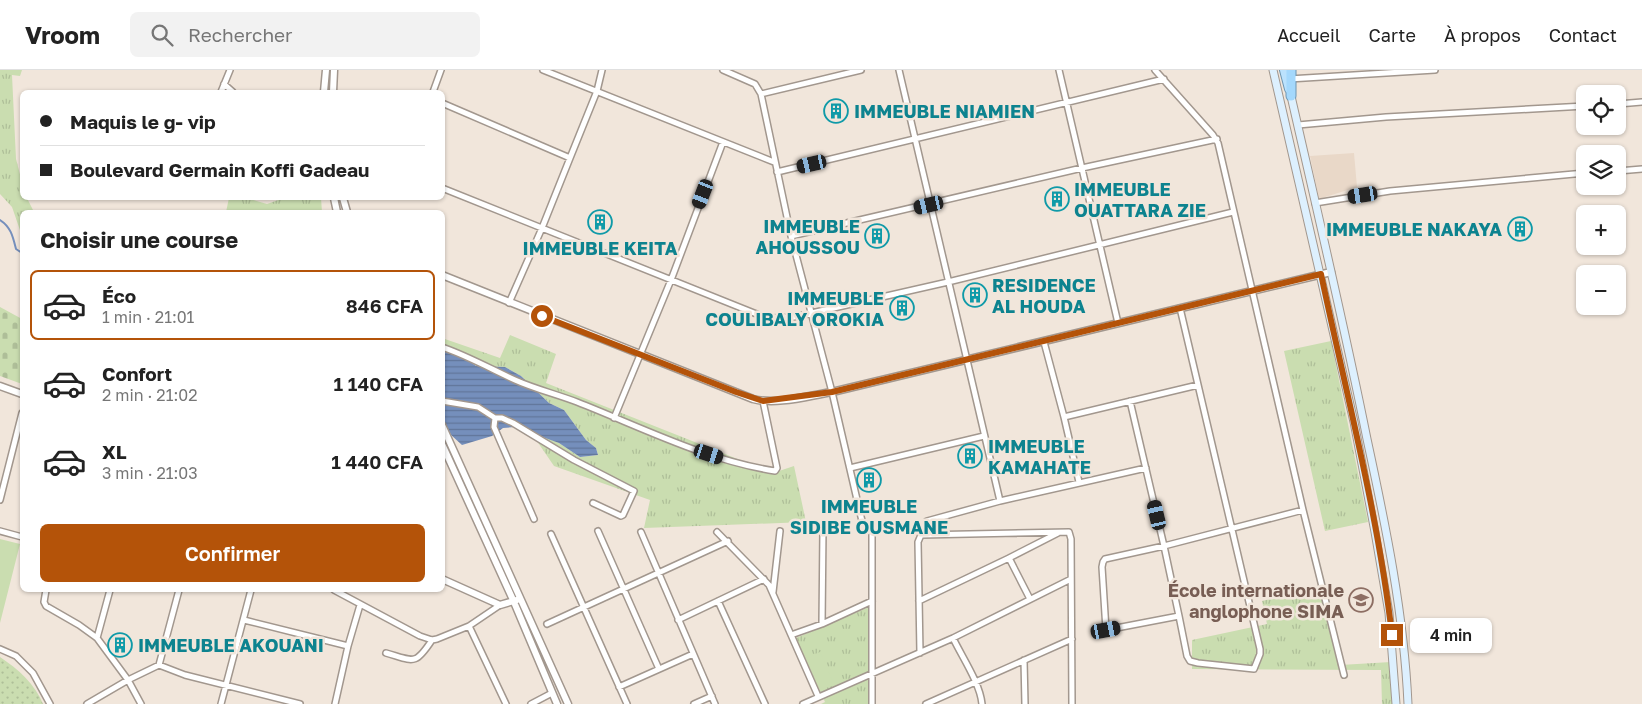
<!DOCTYPE html>
<html lang="fr">
<meta charset="utf-8">
<style>
body{margin:0;font-family:"Golos Text",sans-serif;background:#f2f2f2;color:#222;height:100vh;display:flex;flex-direction:column;font-size:19px;white-space:nowrap}
*{box-sizing:border-box;margin:0}
p{font-size:16px;color:#767676}
.icon{flex:none;width:28px;height:28px;fill:none;stroke:currentColor;stroke-width:2;stroke-linecap:round;stroke-linejoin:round}
.map{position:relative;flex:1;overflow:hidden}
.side{position:absolute;left:20px;top:140px;width:425px;height:382px;display:flex;flex-direction:column;background:#fff;border-radius:8px;box-shadow:0 1px 4px #0004}
.side>*{flex:none}
.banner{position:absolute;left:20px;top:20px;width:425px;height:110px;border-radius:8px;box-shadow:0 1px 4px #0004;display:grid;align-content:center;height:110px;padding:0 20px;background:#fff}
.controls{position:absolute;left:1576px;top:15px;display:grid;gap:10px}
.controls a{display:grid;place-items:center;width:50px;height:50px;border-radius:8px;background:#fff;box-shadow:0 1px 4px #0004;font-size:25px}
.end{position:absolute;width:22px;height:22px;margin:-11px;border:6px solid #b45309;background:#fff;box-shadow:0 0 0 2px #fff}
.from{border-radius:50%}
.bubble{position:absolute;height:35px;border-radius:8px;background:#fff;box-shadow:0 1px 4px #0004;font-size:16px;font-weight:600;line-height:35px;text-align:center}
.car{position:absolute;width:15px;height:30px;margin:-15px -8px;border-radius:6px;box-shadow:0 0 4px 1px #0007;background:linear-gradient(#222 24%,#8ab4d8 0 40%,#222 0 76%,#8ab4d8 0 86%,#222 0)}
.banner b{display:flex;align-items:center;gap:18px;height:48px;font-size:19px}
.banner b+b{border-top:1px solid #e0e0e0}
.banner i{width:12px;height:12px;background:#222}
ul{padding:0;list-style:none}
li{display:flex;align-items:center;gap:15px;height:70px;margin:0 10px 8px;padding:0 10px;border:2px solid transparent;border-radius:8px}
li div{flex:1}
li b{display:block;font-size:19px}
li em{font-style:normal;font-weight:600}
li.selected{border-color:#b45309}
li>.icon{width:45px;height:45px;stroke-width:1.5}
h2{padding:0 20px;font-size:22px;line-height:60px}
.cta{display:flex;gap:10px;margin-top:auto;padding:10px 20px}
.cta a{flex:1;height:58px;border-radius:8px;background:#b45309;color:#fff;font-size:20px;font-weight:600;line-height:58px;text-align:center}
header{display:flex;align-items:center;gap:30px;box-sizing:border-box;height:70px;padding:0 25px;background:#fff;border-bottom:1px solid #e0e0e0}
header strong{font-size:24px}
nav{display:flex;gap:28px;margin-inline-start:auto;font-size:18px}
.search{width:350px;height:45px;background:#f2f2f2;display:flex;align-items:center;gap:12px;box-sizing:border-box;padding:0 18px;border-radius:8px;color:#767676;font-size:19px}
.map>svg:first-child{display:block}
.built{fill:#e9d8c8}
.grass{fill:url(#grass-tufts)}
.cemetery{fill:url(#cemetery-stones)}
.park{fill:url(#park-dots)}
.garden{fill:#caddb0}
.water{fill:url(#water-rules)}
.lines{fill:none;stroke-linecap:round;stroke-linejoin:round}
.stream{stroke:#758fbc;stroke-width:2}
.minor-casing{stroke:#a2978e;stroke-width:8}
.tertiary-casing{stroke:#a2978e;stroke-width:9}
.secondary-casing{stroke:#a2978e;stroke-width:9}
.primary-casing{stroke:#6e96b2;stroke-width:10}
.trunk-casing{stroke:#6e96b2;stroke-width:11}
.minor{stroke:#fff;stroke-width:5}
.tertiary{stroke:#fff;stroke-width:6}
.secondary{stroke:#ddf0fe;stroke-width:7}
.primary{stroke:#bbe2fd;stroke-width:8}
.trunk{stroke:#a4d8fc;stroke-width:9}
.route{stroke:#b45309;stroke-width:6}
.labels{text-anchor:middle;dominant-baseline:central;stroke-width:5;stroke-linejoin:round;paint-order:stroke}
.culture-label{font-size:18px;font-weight:bold;fill:#0d838f;stroke:#f1e6db;text-anchor:start}
.education-label{font-size:18px;font-weight:bold;fill:#785e54;stroke:#f1e6db;text-anchor:end}
</style>
<header>
<strong>Vroom</strong>
<div class="search"><svg class="icon" aria-label="search" viewBox="0 0 24 24"><circle cx="10" cy="10" r="6"/><path d="M15 15l6 6"/></svg>Rechercher</div>
<nav><a>Accueil</a><a>Carte</a><a>À propos</a><a>Contact</a></nav>
</header>
<div class="map">
<svg width="1642" height="634" viewBox="0 0 1642 634">
<defs>
<pattern id="grass-tufts" width="24" height="20" patternUnits="userSpaceOnUse" patternTransform="scale(1.25)"><rect width="24" height="20" fill="#caddb0"/><path d="M3 7l-1-3M5 7V3M7 7l1-3M15 17l-1-3M17 17v-4M19 17l1-3" fill="none" stroke="#aebe98"/></pattern>
<pattern id="cemetery-stones" width="16" height="16" patternUnits="userSpaceOnUse" patternTransform="scale(1.25)"><rect width="16" height="16" fill="#caddb0"/><path d="M2 7V4a2 2 0 0 1 4 0v3zM10 15v-3a2 2 0 0 1 4 0v3z" fill="#aebe98"/></pattern>
<pattern id="park-dots" width="8" height="8" patternUnits="userSpaceOnUse" patternTransform="scale(1.25)"><rect width="8" height="8" fill="#caddb0"/><path d="M2 2h.1M6 6h.1" fill="none" stroke="#aebe98" stroke-width="1.8" stroke-linecap="round"/></pattern>
<pattern id="water-rules" width="6" height="5" patternUnits="userSpaceOnUse" patternTransform="scale(1.25)"><rect width="6" height="5" fill="#758fbc"/><path d="M0 2.5h6" fill="none" stroke="#617599"/></pattern>
</defs>
<rect width="100%" height="100%" fill="#f1e6db"/>
<path class="built" d="M1354,83L1357,117L1319,129L1310,86Z"/>
<path class="grass" d="M0,0H22L20,6L12,5L16,89L22,112V128H27L34,142H22V166L12,137L0,124Z
M229,128H246L267,134L284,128H321L322,142H226Z
M510,265L556,284L546,313L773,403L794,396L806,452L644,458L650,430L554,396L530,361L559,373L580,387L598,385L596,378L586,370L564,340L549,333L521,306L505,297L476,296L464,287L443,276L442,268L500,288Z
M1331,271L1368,452L1325,461L1284,281Z
M1322,516L1340,595L1391,592L1392,634H1382L1381,600L1192,599V570L1267,554L1262,531Z
M869,537L868,634H821L825,632L796,568Z"/>
<path class="cemetery" d="M0,237L22,249V314L0,306Z"/>
<path class="park" d="M0,587C18,599 35,614 43,634H0Z"/>
<path class="garden" d="M0,469L20,474L0,553Z
M820,582L833,612L819,619L806,588Z"/>
<path class="water" d="M442,276L464,287L476,296L505,297L521,306L549,333L564,340L586,370L596,378L598,385L580,387L559,373L515,357L503,358L492,366L462,375L451,365L443,349Z"/>
<g class="lines">
<path class="stream" d="M0,150C11,157 13,167 16,179L22,183"/>
<g class="minor-casing">
<path id="minor" d="M543,0L774,92
M723,0L755,14L761,24L861,0
M899,0L1000,431
M1059,0L1118,253
M1155,0L1213,65L1218,73L1303,440L1344,605
M1289,9L1435,0
M224,14L233,22
M221,22L230,0
M433,22L441,0
M761,24L791,166L832,322L862,451
M442,33L570,88
M1618,34L1642,32
M1298,55L1386,47L1585,36
M1618,101L1642,99
M777,102L1164,9
M442,118L759,245L772,248L794,247L948,212L1233,142
M1315,133L1390,121L1585,103
M791,166L1082,98L1217,69
M509,233L542,158L570,88L597,21L602,0
M1044,272L1064,347L1079,412
M442,277C468,286 491,299 515,310C535,319 556,324 577,332C641,357 705,390 775,401L777,398L763,331
M442,331L478,337L495,348
M1130,331L1164,476L1179,546L1106,560L1102,497L1103,492L1105,489L1164,476L1303,440
M1064,347L1198,315
M614,348L671,210L723,72
M850,398L984,366
M0,430L22,343
M534,449L494,357L495,348H502L513,353L574,390L634,421L623,445L621,446L593,433
M927,451L1000,431L1146,398
M0,461L22,467
M598,461L659,599
M641,462L715,634
M717,462L769,515L818,626
M551,464L627,634
M1009,488L1030,529
M46,520L44,532L46,536L79,555L97,568L128,610L141,634
M334,520L420,566L432,570L437,569L469,556L500,535
M773,522L780,461
M718,531L765,634
M919,531L1009,488L1058,463
M1179,546L1187,586L1190,591L1198,593L1254,599L1260,584V579L1180,238
M244,550L348,576
M678,550L764,509
M547,554L728,471
M822,554L823,459
M469,556L506,634
M791,565L822,554L872,531
M97,568L110,520
M953,568C962,587 980,613 982,634
M0,579L16,586L33,603L50,634
M386,583C414,591 415,596 432,570
M920,583L918,472L921,465L1069,462L1071,469L1072,634
M1024,590L1025,634
M159,595L185,605L300,634
M619,617L693,584
M87,634L128,610L159,595L179,520
M221,634L251,520
M335,634L348,576L360,535
M531,634L552,623
M694,634L712,626
M803,634L953,568L1071,509
M872,634V458
M926,634L1072,569"/>
</g>
<g class="tertiary-casing">
<path id="tertiary" d="M324,22L326,0
M333,22L334,0
M334,128L337,142
M343,128L347,142
M442,205L753,329C777,335 807,326 832,322L1331,202
M0,316L22,324
M442,355L568,634
M442,374L514,532L557,634
M442,509L500,535L517,530"/>
</g>
<g class="secondary-casing">
<path id="secondary" d="M1273,0L1354,352L1375,462L1389,543L1396,634
M1291,26C1317,140 1344,254 1367,369C1386,457 1404,544 1408,634"/>
</g>
<g class="primary-casing">
<path id="primary" d="M1284,0L1289,19"/>
</g>
<g class="trunk-casing">
<path id="trunk" d="M1291,26V0"/>
</g>
<use href="#minor" class="minor"/>
<use href="#tertiary" class="tertiary"/>
<use href="#secondary" class="secondary"/>
<use href="#primary" class="primary"/>
<use href="#trunk" class="trunk"/>
</g>
<g class="lines">
<path class="route" d="M542,246L736,322L763,331L832,322L1321,204C1346,323 1378,444 1392,565"/>
</g>
<defs>
<g id="building-ring" transform="scale(1.25)"><circle r="9.5" fill="#f1e6db" stroke="#0f9aa8" stroke-width="1.5"/><path d="M-4-6H4V6H1V3H-1V6H-4ZM-2.5-4.3h1.7v1.8h-1.7ZM.8-4.3h1.7v1.8H.8ZM-2.5-1h1.7V.8h-1.7ZM.8-1h1.7V.8H.8Z" fill="#0f9aa8"/></g>
<g id="university-ring" transform="scale(1.25)"><circle r="9.5" fill="#f1e6db" stroke="#8d6e63" stroke-width="1.5"/><path d="M0-5L7-2L0 1L-7-2ZM-4 1L0 2.5L4 1V4Q0 6-4 4Z" fill="#8d6e63"/></g>
</defs>
<g fill-rule="evenodd">
<use href="#building-ring" x="836" y="41"/>
<use href="#building-ring" x="1057" y="129"/>
<use href="#building-ring" x="600" y="152"/>
<use href="#building-ring" x="1520" y="159"/>
<use href="#building-ring" x="877" y="166"/>
<use href="#building-ring" x="975" y="225"/>
<use href="#building-ring" x="902" y="238"/>
<use href="#building-ring" x="970" y="386"/>
<use href="#building-ring" x="869" y="410"/>
<use href="#university-ring" x="1361" y="530"/>
<use href="#building-ring" x="120" y="575"/>
</g>
<g class="labels">
<g class="culture-label">
<text x="854" y="41">IMMEUBLE NIAMIEN</text>
<text x="1074" y="119">IMMEUBLE<tspan x="1074" dy="21">OUATTARA ZIE</tspan></text>
<text x="860" y="156" text-anchor="end">IMMEUBLE<tspan x="860" dy="21">AHOUSSOU</tspan></text>
<text x="1502" y="159" text-anchor="end">IMMEUBLE NAKAYA</text>
<text x="600" y="178" text-anchor="middle">IMMEUBLE KEITA</text>
<text x="992" y="215">RESIDENCE<tspan x="992" dy="21">AL HOUDA</tspan></text>
<text x="884" y="228" text-anchor="end">IMMEUBLE<tspan x="884" dy="21">COULIBALY OROKIA</tspan></text>
<text x="988" y="376">IMMEUBLE<tspan x="988" dy="21">KAMAHATE</tspan></text>
<text x="869" y="436" text-anchor="middle">IMMEUBLE<tspan x="869" dy="21">SIDIBE OUSMANE</tspan></text>
<text x="138" y="575">IMMEUBLE AKOUANI</text>
</g>
<g class="education-label">
<text x="1344" y="520">École internationale<tspan x="1344" dy="21">anglophone SIMA</tspan></text>
</g>
</g>
</svg>
<div class="controls">
<a><svg class="icon" aria-label="locate" viewBox="0 0 24 24"><circle cx="12" cy="12" r="6"/><path d="M12 2v4M12 18v4M2 12h4M18 12h4"/></svg></a>
<a><svg class="icon" aria-label="layers" viewBox="0 0 24 24"><path d="M12 4l9 5-9 5-9-5zM3 14l9 5 9-5"/></svg></a>
<a>+</a>
<a>−</a>
</div>
<i class="end from" style="left:542px;top:246px"></i>
<i class="end" style="left:1392px;top:565px"></i>
<div class="bubble" style="left:1410px;top:548px;width:82px">4 min</div>
<i class="car" style="left:812px;top:94px;rotate:257deg"></i>
<i class="car" style="left:703px;top:124px;rotate:201deg"></i>
<i class="car" style="left:1363px;top:125px;rotate:261deg"></i>
<i class="car" style="left:929px;top:135px;rotate:257deg"></i>
<i class="car" style="left:709px;top:384px;rotate:108deg"></i>
<i class="car" style="left:1157px;top:445px;rotate:347deg"></i>
<i class="car" style="left:1106px;top:560px;rotate:79deg"></i>
<div class="banner">
<b><i class="from"></i>Maquis le g- vip</b>
<b><i></i>Boulevard Germain Koffi Gadeau</b>
</div>
<section class="side">
<h2>Choisir une course</h2>
<ul>
<li class="selected"><svg class="icon" aria-label="car" viewBox="0 0 24 24"><path d="M5 17H2v-5l4-1 3-4h7l3 4 3 1v5h-3M9 17h6M6 11h13"/><circle cx="7" cy="17" r="2"/><circle cx="17" cy="17" r="2"/></svg><div><b>Éco</b><p>1 min · 21:01</p></div><em>846 CFA</em></li>
<li><svg class="icon" aria-label="car" viewBox="0 0 24 24"><path d="M5 17H2v-5l4-1 3-4h7l3 4 3 1v5h-3M9 17h6M6 11h13"/><circle cx="7" cy="17" r="2"/><circle cx="17" cy="17" r="2"/></svg><div><b>Confort</b><p>2 min · 21:02</p></div><em>1 140 CFA</em></li>
<li><svg class="icon" aria-label="car" viewBox="0 0 24 24"><path d="M5 17H2v-5l4-1 3-4h7l3 4 3 1v5h-3M9 17h6M6 11h13"/><circle cx="7" cy="17" r="2"/><circle cx="17" cy="17" r="2"/></svg><div><b>XL</b><p>3 min · 21:03</p></div><em>1 440 CFA</em></li>
</ul>
<div class="cta"><a>Confirmer</a></div>
</section>
</div>
